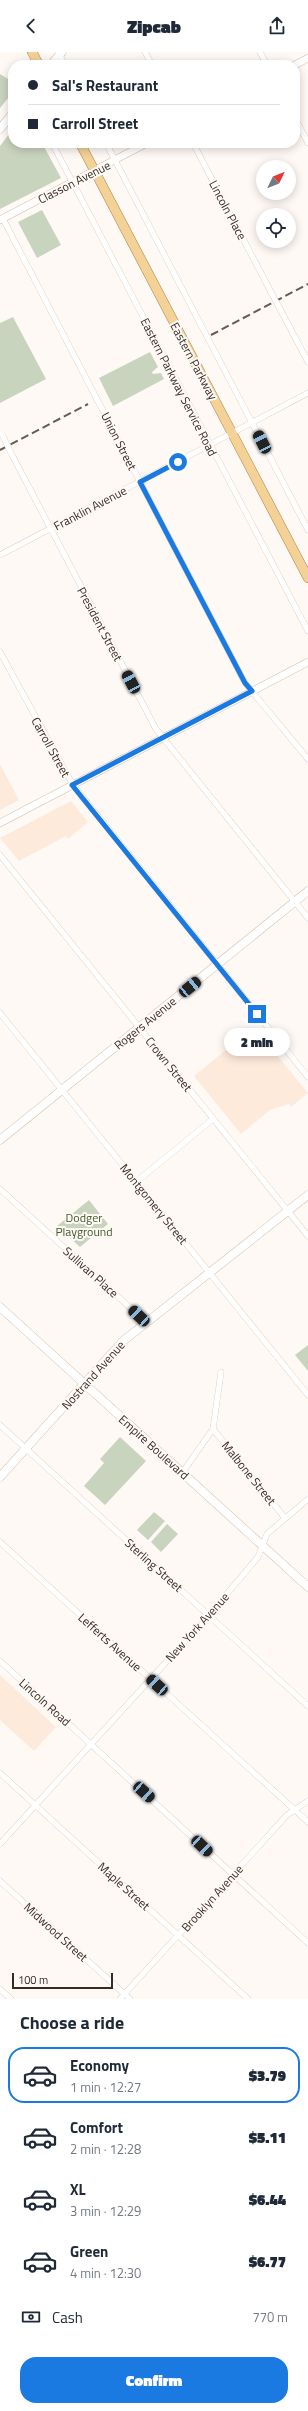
<!DOCTYPE html>
<meta charset="utf-8">
<style>
body{margin:0;font-family:"Titillium Web",sans-serif;background:#f6f6f7;color:#1f2937;height:100vh;display:flex;flex-direction:column;font-size:15px;white-space:nowrap}
*{box-sizing:border-box;margin:0}
p{font-size:13px;color:#747a83}
.icon{flex:none;width:22px;height:22px;fill:none;stroke:currentColor;stroke-width:2;stroke-linecap:round;stroke-linejoin:round}
.map{position:relative;height:1947px;overflow:hidden}
.details{display:flex;flex-direction:column;background:#fff;flex:1}
.details>*{flex:none}
.top-card{position:absolute;left:8px;top:8px;width:292px;height:88px;border-radius:16px;box-shadow:0 2px 10px #0003;display:grid;align-content:center;height:88px;padding:0 20px;background:#fff}
.needle{width:26px;rotate:47deg}
.fabs{position:absolute;left:256px;top:108px;display:grid;gap:8px}
.fabs a{display:grid;place-items:center;width:40px;height:40px;border-radius:50%;background:#fff;box-shadow:0 2px 10px #0003;font-size:20px}
.scale{position:absolute;left:12px;bottom:10px;width:101px;box-sizing:border-box;padding-left:4px;border:2px solid #342b24;border-top:0;font-size:11px;line-height:14px;white-space:nowrap;color:#342b24;-webkit-text-stroke:3px #fef9f5;paint-order:stroke}
.end{position:absolute;width:18px;height:18px;margin:-9px;border:5px solid #1b79e2;background:#fff;box-shadow:0 0 0 2px #fff}
.from{border-radius:50%}
.bubble{position:absolute;height:28px;border-radius:14px;background:#fff;box-shadow:0 2px 10px #0003;font-size:13px;font-weight:800;line-height:28px;text-align:center}
.car{position:absolute;width:12px;height:24px;margin:-12px -6px;border-radius:5px;box-shadow:0 0 3px 1px #0007;background:linear-gradient(#222 24%,#8ab4d8 0 40%,#222 0 76%,#8ab4d8 0 86%,#222 0)}
.top-card b{display:flex;align-items:center;gap:14px;height:38px;font-size:15px}
.top-card b+b{border-top:1px solid #e0e1e3}
.top-card i{width:10px;height:10px;background:#1f2937}
ul{padding:0;list-style:none}
li{display:flex;align-items:center;gap:12px;height:56px;margin:0 8px 6px;padding:0 12px;border:2px solid transparent;border-radius:16px}
li div{flex:1}
li b{display:block;font-size:15px}
li em{font-style:normal;font-weight:800}
li.active{border-color:#1b79e2}
li>.icon{width:36px;height:36px;stroke-width:1.5}
h2{padding:0 20px;font-size:18px;line-height:48px}
.pay{display:flex;align-items:center;gap:10px;height:44px;padding:0 20px;font-size:15px}
.pay p{margin-inline-start:auto}
.cta{display:flex;gap:8px;margin-top:auto;padding:8px 20px}
.cta a{flex:1;height:46px;border-radius:16px;background:#1b79e2;color:#fff;font-size:16px;font-weight:800;line-height:46px;text-align:center}
header{display:flex;justify-content:space-between;align-items:center;height:52px;padding:0 20px;background:#fff;font-size:18px;font-weight:800}
.map>svg:first-child{display:block}
.built{fill:#fdeadb}
.green{fill:#c9d4bf}
.lines{fill:none;stroke-linecap:round;stroke-linejoin:round}
.minor-casing{stroke:#d3bca8;stroke-width:6}
.tertiary-casing{stroke:#d3bca8;stroke-width:8}
.secondary-casing{stroke:#d3bca8;stroke-width:9}
.primary-casing{stroke:#ab8342;stroke-width:10}
.minor{stroke:#fff;stroke-width:5.5}
.tertiary{stroke:#fff;stroke-width:7}
.secondary{stroke:#fff;stroke-width:8}
.primary{stroke:#f3d197;stroke-width:9}
.rail{stroke:#645c56;stroke-width:2;stroke-dasharray:8 4;stroke-linecap:butt}
.minor-bridge-casing{stroke:#d3bca8;stroke-width:6;stroke-linecap:butt}
.minor-bridge{stroke:#fff;stroke-width:5.5}
.route{stroke:#1b79e2;stroke-width:5}
.labels{text-anchor:middle;dominant-baseline:central;stroke-width:4;stroke-linejoin:round;paint-order:stroke}
.street-label{font-size:12px;fill:#342b24;stroke:#fef9f5}
.park-label{font-size:12px;fill:#415a29;stroke:#fef9f5}
</style>
<header><svg class="icon" aria-label="back" viewBox="0 0 24 24"><path d="M15 5l-7 7 7 7"/></svg>Zipcab<svg class="icon" aria-label="share" viewBox="0 0 24 24"><path d="M12 15V3M7 8l5-5 5 5M5 13v7h14v-7"/></svg></header>
<div class="map">
<svg width="308" height="1947" viewBox="0 0 308 1947">
<rect width="100%" height="100%" fill="#fef9f5"/>
<path class="built" d="M0,712L19,748L0,758Z
M71,749L88,770L68,787L66,784L19,809L0,786Z
M254,975L308,1041L291,1055L289,1052L270,1058L241,1082L194,1024Z
M0,1623L56,1675L34,1699L0,1668Z"/>
<path class="green" d="M0,22L13,30V40L0,56Z
M13,77V91H42L61,126L0,157V94Z
M42,158L61,193L37,206L18,170Z
M13,265L46,327L0,351V271Z
M150,300L158,315L152,320L153,322L161,321L164,327L113,354L99,326Z
M89,1148L108,1172L80,1195L57,1174Z
M308,1293V1319L295,1303Z
M120,1385L146,1409L105,1453L84,1434L104,1411L100,1407Z
M154,1460L165,1469L148,1488L137,1478Z
M167,1472L178,1482L161,1500L151,1490Z"/>
<g class="lines">
<g class="minor-casing">
<path id="minor" d="M58,0L65,13
M145,0L152,13
M260,0L267,13
M295,66L308,91
M52,91L308,579
M106,91L308,478
M193,91L272,242
M3,167L245,631L308,707
M280,257L308,310
M11,401L156,677L308,866
M0,503L308,341
M0,600L73,733L308,1025
M0,803L308,1184
M0,961L308,1343
M136,1130L213,1067
M0,1137L147,1271
M0,1373L308,1654
M213,1377L285,1466
M182,1421L213,1377L221,1320
M0,1490L308,1770
M0,1609L308,1891
M0,1721L248,1947
M0,1792L209,1563L258,1505L267,1482L308,1447
M0,1829L130,1947
M0,1937L11,1947
M120,1947L287,1763L308,1749"/>
</g>
<g class="tertiary-casing">
<path id="tertiary" d="M295,13L308,6
M0,168L147,91
M0,771L308,610"/>
</g>
<g class="secondary-casing">
<path id="secondary" d="M51,13L62,0
M0,77L13,61
M0,1088L308,839
M0,1255L308,1535
M0,1425L123,1289L308,1143"/>
</g>
<g class="primary-casing">
<path id="primary" d="M32,0L39,13
M80,91L308,526"/>
</g>
<use href="#minor" class="minor"/>
<use href="#tertiary" class="tertiary"/>
<use href="#secondary" class="secondary"/>
<use href="#primary" class="primary"/>
<path class="rail" d="M211,283L308,232
M0,398L88,352"/>
<g class="minor-bridge-casing">
<path id="minor-bridge" d="M272,242L280,257
M2,382L11,401"/>
</g>
<use href="#minor-bridge" class="minor-bridge"/>
</g>
<g class="lines">
<path class="route" d="M178,410L140,430L245,631L252,639L72,733L257,962"/>
</g>
<g class="labels">
<g class="street-label">
<text transform="translate(74 130) rotate(-27)">Classon Avenue</text>
<text transform="translate(228 158) rotate(62)">Lincoln Place</text>
<text transform="translate(194 309) rotate(62)">Eastern Parkway</text>
<text transform="translate(179 335) rotate(63)">Eastern Parkway Service Road</text>
<text transform="translate(119 389) rotate(63)">Union Street</text>
<text transform="translate(90 456) rotate(-28)">Franklin Avenue</text>
<text transform="translate(100 572) rotate(62)">President Street</text>
<text transform="translate(51 695) rotate(61)">Carroll Street</text>
<text transform="translate(145 971) rotate(-39)">Rogers Avenue</text>
<text transform="translate(169 1012) rotate(51)">Crown Street</text>
<text transform="translate(154 1152) rotate(51)">Montgomery Street</text>
<text transform="translate(91 1220) rotate(42)">Sullivan Place</text>
<text transform="translate(93 1323) rotate(-48)">Nostrand Avenue</text>
<text transform="translate(154 1395) rotate(42)">Empire Boulevard</text>
<text transform="translate(249 1421) rotate(51)">Malbone Street</text>
<text transform="translate(154 1513) rotate(42)">Sterling Street</text>
<text transform="translate(197 1575) rotate(-48)">New York Avenue</text>
<text transform="translate(110 1590) rotate(42)">Lefferts Avenue</text>
<text transform="translate(45 1650) rotate(42)">Lincoln Road</text>
<text transform="translate(124 1834) rotate(42)">Maple Street</text>
<text transform="translate(212 1846) rotate(-48)">Brooklyn Avenue</text>
<text transform="translate(56 1880) rotate(42)">Midwood Street</text>
</g>
<g class="park-label">
<text x="84" y="1165">Dodger<tspan x="84" dy="14">Playground</tspan></text>
</g>
</g>
</svg>
<div class="fabs">
<a><svg class="needle" viewBox="-14 -14 28 28"><path d="M0-13l5 13h-10z" fill="#e53935"/><path d="M0 13l5-13h-10z" fill="#747a83"/></svg></a>
<a><svg class="icon" aria-label="locate" viewBox="0 0 24 24"><circle cx="12" cy="12" r="6"/><path d="M12 2v4M12 18v4M2 12h4M18 12h4"/></svg></a>
</div>
<div class="scale">100 m</div>
<i class="end from" style="left:178px;top:410px"></i>
<i class="end" style="left:257px;top:962px"></i>
<div class="bubble" style="left:224px;top:976px;width:66px">2 min</div>
<i class="car" style="left:262px;top:390px;rotate:333deg"></i>
<i class="car" style="left:131px;top:630px;rotate:332deg"></i>
<i class="car" style="left:190px;top:935px;rotate:51deg"></i>
<i class="car" style="left:139px;top:1264px;rotate:313deg"></i>
<i class="car" style="left:157px;top:1633px;rotate:312deg"></i>
<i class="car" style="left:144px;top:1740px;rotate:132deg"></i>
<i class="car" style="left:202px;top:1794px;rotate:133deg"></i>
<div class="top-card">
<b><i class="from"></i>Sal's Restaurant</b>
<b><i></i>Carroll Street</b>
</div>
</div>
<section class="details">
<h2>Choose a ride</h2>
<ul>
<li class="active"><svg class="icon" aria-label="car" viewBox="0 0 24 24"><path d="M5 17H2v-5l4-1 3-4h7l3 4 3 1v5h-3M9 17h6M6 11h13"/><circle cx="7" cy="17" r="2"/><circle cx="17" cy="17" r="2"/></svg><div><b>Economy</b><p>1 min · 12:27</p></div><em>$3.79</em></li>
<li><svg class="icon" aria-label="car" viewBox="0 0 24 24"><path d="M5 17H2v-5l4-1 3-4h7l3 4 3 1v5h-3M9 17h6M6 11h13"/><circle cx="7" cy="17" r="2"/><circle cx="17" cy="17" r="2"/></svg><div><b>Comfort</b><p>2 min · 12:28</p></div><em>$5.11</em></li>
<li><svg class="icon" aria-label="car" viewBox="0 0 24 24"><path d="M5 17H2v-5l4-1 3-4h7l3 4 3 1v5h-3M9 17h6M6 11h13"/><circle cx="7" cy="17" r="2"/><circle cx="17" cy="17" r="2"/></svg><div><b>XL</b><p>3 min · 12:29</p></div><em>$6.44</em></li>
<li><svg class="icon" aria-label="car" viewBox="0 0 24 24"><path d="M5 17H2v-5l4-1 3-4h7l3 4 3 1v5h-3M9 17h6M6 11h13"/><circle cx="7" cy="17" r="2"/><circle cx="17" cy="17" r="2"/></svg><div><b>Green</b><p>4 min · 12:30</p></div><em>$6.77</em></li>
</ul>
<div class="pay"><svg class="icon" aria-label="cash" viewBox="0 0 24 24"><path d="M3 7h18v10H3z"/><circle cx="12" cy="12" r="2"/></svg>Cash<p>770 m</p></div>
<div class="cta"><a>Confirm</a></div>
</section>
